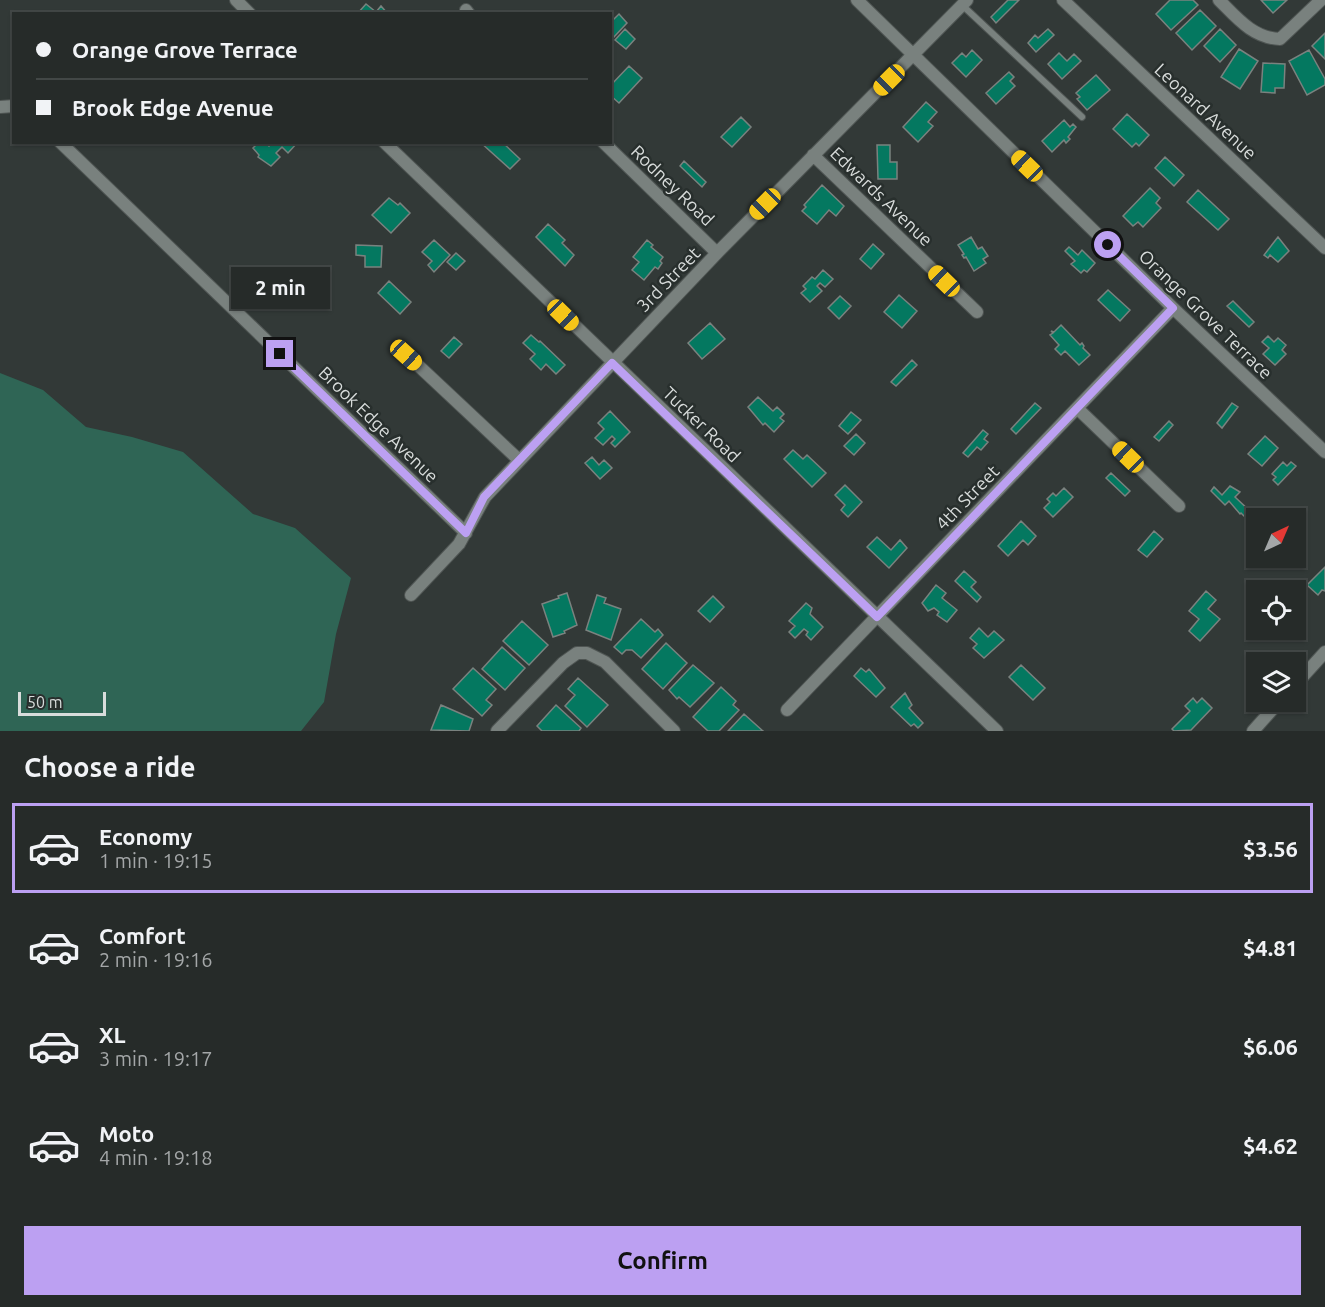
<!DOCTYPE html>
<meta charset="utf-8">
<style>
body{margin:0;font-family:Ubuntu,sans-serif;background:#323735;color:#f1f3f6;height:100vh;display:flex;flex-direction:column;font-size:22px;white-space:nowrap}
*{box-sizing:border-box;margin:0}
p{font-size:20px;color:#a4a7a8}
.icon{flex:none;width:33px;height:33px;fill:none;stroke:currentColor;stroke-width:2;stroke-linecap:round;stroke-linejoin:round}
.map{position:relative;height:731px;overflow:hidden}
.sheet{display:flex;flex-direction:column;background:#262b29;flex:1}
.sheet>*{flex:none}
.guide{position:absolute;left:12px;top:12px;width:600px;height:132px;border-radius:0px;box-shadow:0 2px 4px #0004,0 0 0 2px #424746;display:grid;align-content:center;height:132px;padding:0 24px;background:#262b29}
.needle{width:39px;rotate:44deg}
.buttons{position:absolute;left:1246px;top:508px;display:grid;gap:12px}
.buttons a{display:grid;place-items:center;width:60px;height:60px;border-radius:0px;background:#262b29;box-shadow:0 2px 4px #0004,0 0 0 2px #424746;font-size:30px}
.scale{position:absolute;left:18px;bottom:15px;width:88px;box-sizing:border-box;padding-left:6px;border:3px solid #d8dcdb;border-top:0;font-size:16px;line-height:21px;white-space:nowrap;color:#d8dcdb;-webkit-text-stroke:4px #282f2d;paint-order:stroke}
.end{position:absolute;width:27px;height:27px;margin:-14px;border:8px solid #bca0f2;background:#111;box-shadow:0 0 0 3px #111}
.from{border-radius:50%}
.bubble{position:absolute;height:42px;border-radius:0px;background:#262b29;box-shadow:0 2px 4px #0004,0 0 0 2px #424746;font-size:20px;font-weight:700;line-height:42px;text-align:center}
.car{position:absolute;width:18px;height:36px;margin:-18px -9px;border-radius:8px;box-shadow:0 0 4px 2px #0007;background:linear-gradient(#f5c518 24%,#345 0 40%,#f5c518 0 76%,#345 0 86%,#f5c518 0)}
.guide b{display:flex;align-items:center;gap:21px;height:57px;font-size:22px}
.guide b+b{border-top:2px solid #424746}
.guide i{width:15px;height:15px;background:#f1f3f6}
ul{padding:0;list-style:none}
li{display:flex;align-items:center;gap:18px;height:90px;margin:0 12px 9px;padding:0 12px;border:3px solid transparent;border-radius:0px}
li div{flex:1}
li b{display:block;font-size:22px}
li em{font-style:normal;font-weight:700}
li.active{border-color:#bca0f2}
li>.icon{width:54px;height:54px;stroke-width:1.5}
h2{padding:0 24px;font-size:27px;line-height:72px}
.button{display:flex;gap:12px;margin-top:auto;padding:12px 24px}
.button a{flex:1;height:69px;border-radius:0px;background:#bca0f2;color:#111;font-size:24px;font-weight:700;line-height:69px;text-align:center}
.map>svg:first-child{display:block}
.green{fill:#2f6555}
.building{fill:#047860;stroke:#7a827f;stroke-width:1.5}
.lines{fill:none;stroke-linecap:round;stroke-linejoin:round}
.lane-casing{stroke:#4f5553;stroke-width:8}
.street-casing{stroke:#4f5553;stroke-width:14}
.lane{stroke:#79817e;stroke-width:6}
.street{stroke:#79817e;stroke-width:12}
.route{stroke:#bca0f2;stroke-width:8}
.labels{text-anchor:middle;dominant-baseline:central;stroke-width:5;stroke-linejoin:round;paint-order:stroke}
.street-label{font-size:18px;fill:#d8dcdb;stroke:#282f2d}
</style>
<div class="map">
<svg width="1325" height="731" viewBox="0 0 1325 731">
<rect width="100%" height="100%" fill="#323937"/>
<path class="green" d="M0,373L43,390L86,427L132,437L183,452L253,514L295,528L351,578L336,634L324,702L301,731H0Z"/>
<path class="building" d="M1008,0H1019L996,23L991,17Z
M1170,0H1193L1198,5L1171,30L1156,14Z
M1261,0H1287L1273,13Z
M366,4L376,12L381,6L388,14H357Z
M1200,10L1216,26L1192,50L1176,33Z
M619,14L627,23L613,38L610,36V15L614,19Z
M625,29L635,39L626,49L615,40Z
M1048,29L1054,35L1036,52L1028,43L1035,35L1038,38Z
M1220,29L1236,45L1220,62L1204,46Z
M1325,33V59L1312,46Z
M1239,49L1258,61L1240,89L1221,77Z
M972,50L982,60L966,77L952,63L962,53L966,57Z
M1309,50L1325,79V85L1307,95L1289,61Z
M1059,53L1067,61L1074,54L1081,61L1062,79L1048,64Z
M1263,63L1285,64L1284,88H1275V93L1261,92Z
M629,66L642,78L619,103L610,95V86Z
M1009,72L1014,77L1010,81L1015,86L996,104L986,93Z
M1096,75L1110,90L1087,110L1077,99L1080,97L1076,93Z
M926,102L937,112L928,122L933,126L918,142L903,127Z
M1127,114L1149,135L1139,146L1136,143L1132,147L1113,129Z
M741,117L751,127L732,147L721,137Z
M1064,120L1070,127L1073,124L1076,127L1068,137L1070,139L1066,143L1064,140L1052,152L1042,141Z
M259,142H265L269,146L272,142H298L288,153L282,147L276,153L280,157L271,166L258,157L259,155L253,148Z
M480,142H502L520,159L510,169Z
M877,145H890V162H897V179H878Z
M1165,157L1184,175L1174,186L1155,168Z
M684,161L706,182L702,187L680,166Z
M822,185L844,206L836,216L829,210L817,224L802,211L806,207L804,205Z
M1150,188L1160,198L1156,203L1161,208L1143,227L1138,222L1133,226L1123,216Z
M1198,190L1229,219L1218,230L1187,202Z
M389,198L398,205L400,203L410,213L391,233L372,215Z
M548,224L565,240L562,243L574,255L565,266L536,237Z
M971,237L978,249L982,247L988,256L983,259L986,263L974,271L966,257L964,258L962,255L964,254L958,245Z
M1278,237L1289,251L1278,262L1270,255L1268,258L1264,255Z
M434,240L450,255L434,272L428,265L432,261L422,252Z
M647,240L653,245L651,247L663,257L660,261L662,263L658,269L655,267L644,280L632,270L639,262L633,257Z
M873,244L884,254L871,269L860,259Z
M356,245L382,246L381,267H365V256L356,255Z
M1069,247L1078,255L1082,250L1095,263L1087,272L1084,270L1081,273L1071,264L1075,261L1065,251Z
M456,253L465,261L456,270L447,262Z
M823,270L833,279L825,287L820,283L817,286L822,291L810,302L801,293L806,289L803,286L812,277L815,279Z
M389,281L411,302L400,314L378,293Z
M1108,290L1130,310L1120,321L1098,300Z
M899,295L917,311L902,328L884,312Z
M840,296L851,306L839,319L828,308Z
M1233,301L1254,322L1249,327L1227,306Z
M710,323L725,339L702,359L688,343Z
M1061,325L1080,345L1082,343L1084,346L1083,348L1090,355L1079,365L1065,351L1061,355L1055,349L1059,345L1050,335L1053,333L1051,331L1054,332Z
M531,335L539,342L540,341L565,365L556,374L546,364L541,370L530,359L535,354L523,343Z
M1268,336L1274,342L1278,338L1286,345L1282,350L1286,354L1275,365L1263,354L1269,348L1262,342Z
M454,337L462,344L449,358L441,351Z
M912,360L917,365L896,386L891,382Z
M758,397L773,411L777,407L784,414L780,418L784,421L774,432L765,423L763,425L748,407Z
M1035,403L1041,408L1016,434L1011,429Z
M1232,403L1238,407L1222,428L1217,423Z
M610,411L630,432L615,447L611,443L615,439L612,436L603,445L595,438L604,429L598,423Z
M851,412L861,420L848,434L839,426Z
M1169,421L1173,425L1159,441L1154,437Z
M983,430L988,434L984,439L988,442L981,450L977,447L968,457L963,453Z
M856,434L865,443L854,455L844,446Z
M1265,436L1278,448L1262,466L1248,454Z
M793,450L803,459L807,455L826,473L812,487L784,459Z
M592,457L599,465L604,460L612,468L600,479L585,463Z
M1283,462L1287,466L1291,462L1296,466L1278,485L1273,480L1276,477L1272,474Z
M1111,473L1130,491L1125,496L1106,478Z
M845,485L862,502L848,517L841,510L845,505L835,495Z
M1230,486L1240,492L1235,497L1253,514L1247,519L1241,513L1240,514L1229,501L1225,505L1211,491L1214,487L1222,495Z
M1064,488L1073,497L1053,517L1044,508L1050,502L1047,499L1053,493L1056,496Z
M1021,521L1036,536L1028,545L1023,540L1008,556L998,546Z
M1154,531L1163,539L1147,557L1138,550Z
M877,537L891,550L900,540L907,548L889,568L867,547Z
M1325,567V591L1322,590L1318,595L1307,585Z
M964,571L976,582L971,587L981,597L977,602L955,581Z
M936,585L946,593L942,598L957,610L947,622L937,615L939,612L934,608L928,611L922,603Z
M1206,591L1216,600L1208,609L1220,619L1200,641L1189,631L1199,619L1189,611Z
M567,593L577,625L564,631L565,633L553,637L542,604L559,598L558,596Z
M597,595L606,598L604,603L621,609L611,640L586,630Z
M713,596L724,607L710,622L698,611Z
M806,603L812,608L810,614L823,627L811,640L806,635L808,632L804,629L795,638L789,632L795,626L789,621Z
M641,619L655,632L658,629L663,635L641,658L632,650H626L622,654L614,647Z
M522,621L548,645L529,665L503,641Z
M979,628L988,637L994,631L1004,640L984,658L973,648L977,644L970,638Z
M666,643L687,663L663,689L642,669Z
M502,647L525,668L505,690L482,669Z
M693,665L714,683L690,707L679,697L677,699L669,690Z
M1021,665L1045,688L1033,700L1009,677Z
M473,668L496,689L486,700L492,705L482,716L453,689Z
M861,668L866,672L869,669L885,688L876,697L854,676Z
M578,678L608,705L587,727L565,706L575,695L568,689Z
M721,687L736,701L733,705L739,710L719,731H708L693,717Z
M905,693L912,705L909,708L923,723L918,728L914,724L911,726L891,707Z
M1193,698L1197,703L1202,698L1212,708L1191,730L1174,731L1172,729L1190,711L1185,706Z
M441,705L473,719L469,731L431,730Z
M556,705L581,728L579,731H542L537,726Z
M744,714L763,731H728Z"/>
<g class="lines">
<g class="lane-casing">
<path id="lane" d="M962,5L1082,117"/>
</g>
<g class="street-casing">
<path id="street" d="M236,0L250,14
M857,0L1173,308L1325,452
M1063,0L1325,248
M1219,0C1237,18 1253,38 1280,39L1321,0
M466,10L469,14
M0,107L14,106
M60,142L466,533
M384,142L997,731
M603,142L717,253
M813,155L977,312
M407,355L519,460
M1077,408L1179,506
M411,595L459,544L485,497L717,253L967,0
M1296,684L1325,652
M787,710L1173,308
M497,731L563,663L577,653H587L605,662L674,731
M1253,731L1279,702"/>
</g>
<use href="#lane" class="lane"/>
<use href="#street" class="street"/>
</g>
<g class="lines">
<path class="route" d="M280,354L466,533L484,497L612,363L877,617L1173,308L1108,245"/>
</g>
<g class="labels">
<g class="street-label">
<text transform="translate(1206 111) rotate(43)">Leonard Avenue</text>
<text transform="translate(673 185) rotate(44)">Rodney Road</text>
<text transform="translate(882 196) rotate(44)">Edwards Avenue</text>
<text transform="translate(668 279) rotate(-46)">3rd Street</text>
<text transform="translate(1206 314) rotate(44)">Orange Grove Terrace</text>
<text transform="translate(379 424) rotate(44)">Brook Edge Avenue</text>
<text transform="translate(702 424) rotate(44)">Tucker Road</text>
<text transform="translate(967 497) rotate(-46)">4th Street</text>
</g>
</g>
</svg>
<div class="buttons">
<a><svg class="needle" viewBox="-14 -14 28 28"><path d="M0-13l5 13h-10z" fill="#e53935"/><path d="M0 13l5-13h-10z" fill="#a4a7a8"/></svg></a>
<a><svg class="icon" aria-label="locate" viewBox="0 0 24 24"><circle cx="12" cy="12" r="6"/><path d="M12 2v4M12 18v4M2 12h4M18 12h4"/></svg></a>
<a><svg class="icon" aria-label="layers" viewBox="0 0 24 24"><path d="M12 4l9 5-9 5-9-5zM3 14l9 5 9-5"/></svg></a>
</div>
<div class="scale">50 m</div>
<i class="end from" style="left:1108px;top:245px"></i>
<i class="end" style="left:280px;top:354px"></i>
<div class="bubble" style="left:231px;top:267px;width:99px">2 min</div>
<i class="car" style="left:889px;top:80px;rotate:225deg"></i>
<i class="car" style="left:1027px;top:166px;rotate:314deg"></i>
<i class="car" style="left:765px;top:204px;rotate:225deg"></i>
<i class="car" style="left:944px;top:281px;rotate:314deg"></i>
<i class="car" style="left:563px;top:315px;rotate:134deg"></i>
<i class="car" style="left:406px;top:355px;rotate:132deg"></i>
<i class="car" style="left:1128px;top:457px;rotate:314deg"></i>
<div class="guide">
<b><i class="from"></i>Orange Grove Terrace</b>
<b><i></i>Brook Edge Avenue</b>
</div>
</div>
<section class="sheet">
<h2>Choose a ride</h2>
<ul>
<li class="active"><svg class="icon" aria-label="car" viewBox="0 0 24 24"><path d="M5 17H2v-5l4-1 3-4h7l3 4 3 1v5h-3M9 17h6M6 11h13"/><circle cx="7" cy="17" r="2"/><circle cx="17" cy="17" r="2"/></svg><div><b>Economy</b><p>1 min · 19:15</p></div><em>$3.56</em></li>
<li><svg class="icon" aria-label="car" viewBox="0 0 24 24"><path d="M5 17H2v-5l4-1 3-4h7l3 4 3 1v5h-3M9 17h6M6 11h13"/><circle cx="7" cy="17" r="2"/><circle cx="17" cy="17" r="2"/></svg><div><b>Comfort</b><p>2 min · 19:16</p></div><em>$4.81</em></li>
<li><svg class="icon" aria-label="car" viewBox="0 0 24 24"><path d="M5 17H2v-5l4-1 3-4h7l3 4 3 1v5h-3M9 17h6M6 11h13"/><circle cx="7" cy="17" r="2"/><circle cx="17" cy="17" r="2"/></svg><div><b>XL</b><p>3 min · 19:17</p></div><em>$6.06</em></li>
<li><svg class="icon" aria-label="car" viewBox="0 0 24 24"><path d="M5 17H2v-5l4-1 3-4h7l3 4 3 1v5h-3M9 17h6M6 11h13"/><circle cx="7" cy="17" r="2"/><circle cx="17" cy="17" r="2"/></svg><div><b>Moto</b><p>4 min · 19:18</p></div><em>$4.62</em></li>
</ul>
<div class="button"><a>Confirm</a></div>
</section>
